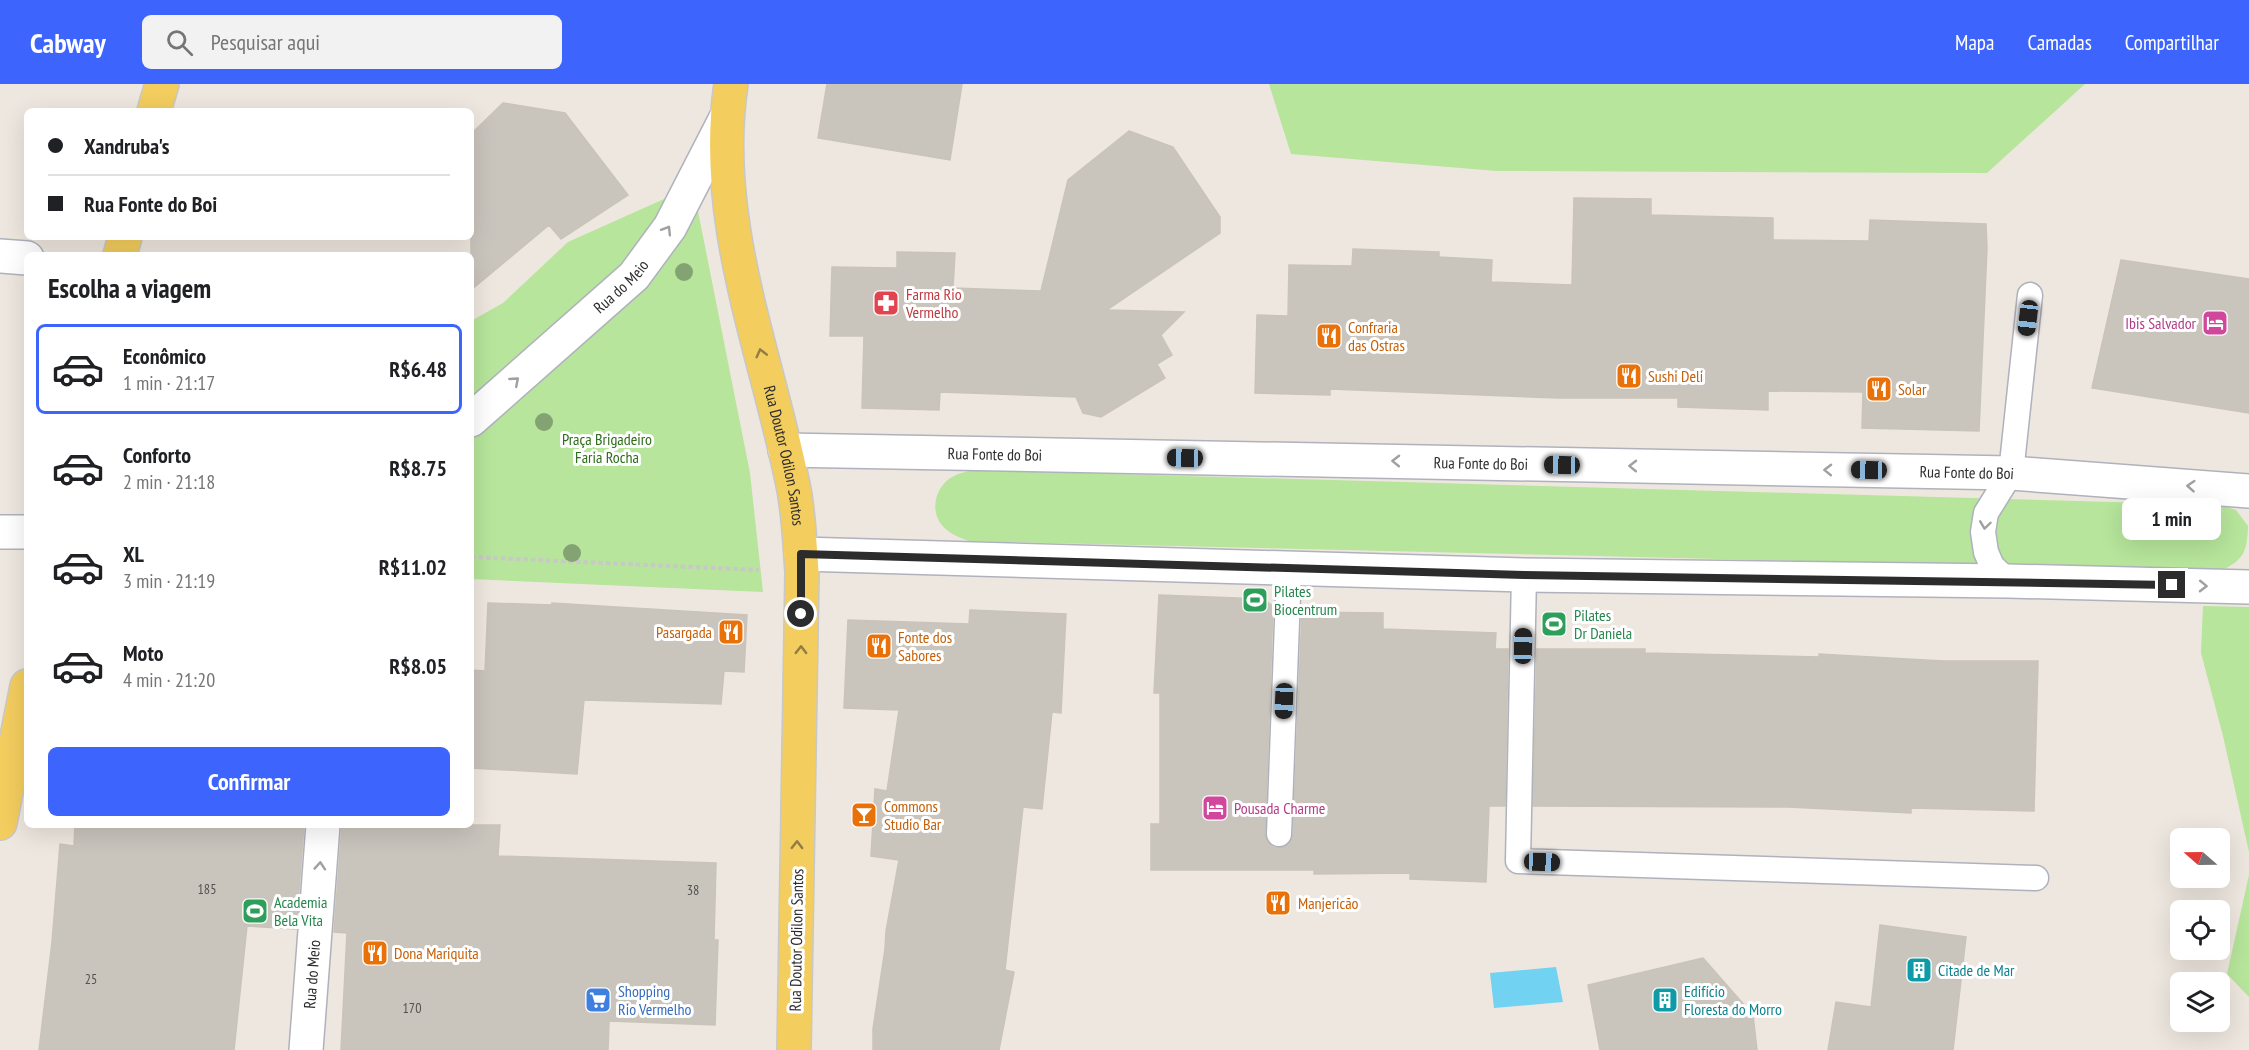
<!DOCTYPE html>
<html lang="pt">
<meta charset="utf-8">
<style>
body{margin:0;font-family:"PT Sans Narrow",sans-serif;background:#f2f2f2;color:#202124;height:100vh;display:flex;flex-direction:column;font-size:22px;white-space:nowrap}
*{box-sizing:border-box;margin:0}
p{font-size:20px;color:#757577}
.icon{flex:none;width:33px;height:33px;fill:none;stroke:currentColor;stroke-width:2;stroke-linecap:round;stroke-linejoin:round}
.map{position:relative;flex:1;overflow:hidden}
.sheet{position:absolute;left:24px;top:168px;width:450px;height:576px;display:flex;flex-direction:column;background:#fff;border-radius:9px;box-shadow:0 6px 24px #0002}
.sheet>*{flex:none}
.banner{position:absolute;left:24px;top:24px;width:450px;height:132px;border-radius:9px;box-shadow:0 6px 24px #0002;display:grid;align-content:center;height:132px;padding:0 24px;background:#fff}
.needle{width:39px;rotate:290deg}
.buttons{position:absolute;left:2170px;top:744px;display:grid;gap:12px}
.buttons a{display:grid;place-items:center;width:60px;height:60px;border-radius:9px;background:#fff;box-shadow:0 6px 24px #0002;font-size:30px}
.end{position:absolute;width:27px;height:27px;margin:-14px;border:8px solid #2c2c2c;background:#fff;box-shadow:0 0 0 3px #fff}
.from{border-radius:50%}
.bubble{position:absolute;height:42px;border-radius:9px;background:#fff;box-shadow:0 6px 24px #0002;font-size:20px;font-weight:700;line-height:42px;text-align:center}
.car{position:absolute;width:18px;height:36px;margin:-18px -9px;border-radius:8px;box-shadow:0 0 4px 2px #0007;background:linear-gradient(#222 24%,#8ab4d8 0 40%,#222 0 76%,#8ab4d8 0 86%,#222 0)}
.banner b{display:flex;align-items:center;gap:21px;height:57px;font-size:22px}
.banner b+b{border-top:2px solid #e0e0e0}
.banner i{width:15px;height:15px;background:#202124}
ul{padding:0;list-style:none}
li{display:flex;align-items:center;gap:18px;height:90px;margin:0 12px 9px;padding:0 12px;border:3px solid transparent;border-radius:9px}
li div{flex:1}
li b{display:block;font-size:22px}
li em{font-style:normal;font-weight:700}
li.selected{border-color:#3d65fd}
li>.icon{width:54px;height:54px;stroke-width:1.5}
h2{padding:0 24px;font-size:27px;line-height:72px}
.action{display:flex;gap:12px;margin-top:auto;padding:12px 24px}
.action a{flex:1;height:69px;border-radius:9px;background:#3d65fd;color:#fff;font-size:24px;font-weight:700;line-height:69px;text-align:center}
header{display:flex;align-items:center;gap:36px;box-sizing:border-box;height:84px;padding:0 30px;background:#3d65fd;color:#fff}
header strong{font-size:28px}
nav{display:flex;gap:33px;margin-inline-start:auto;font-size:21px}
.search{width:420px;height:54px;background:#f2f2f2;display:flex;align-items:center;gap:15px;box-sizing:border-box;padding:0 21px;border-radius:9px;color:#757577;font-size:22px}
.map>svg:first-child{display:block}
.green{fill:#b6e59b}
.water{fill:#71d2f1}
.building{fill:#c9c5bd;stroke:#cac3b8;stroke-width:1.5}
.lines{fill:none;stroke-linecap:round;stroke-linejoin:round}
.service-casing{stroke:#afb2bc;stroke-width:27}
.minor-casing{stroke:#afb2bc;stroke-width:36}
.primary-casing{stroke:#c8c8c8;stroke-width:36}
.path{stroke:#c8c8c8;stroke-width:4;stroke-dasharray:4.5 3;stroke-linecap:butt}
.service{stroke:#fff;stroke-width:24}
.minor{stroke:#fff;stroke-width:33}
.primary{stroke:#f3cd5e;stroke-width:33}
.tree{fill:#84a372}
.oneway{stroke:#a0a0a0}
.oneway2{stroke:#907c45}
.route{stroke:#2c2c2c;stroke-width:8}
.labels{text-anchor:middle;dominant-baseline:central;stroke-width:6;stroke-linejoin:round;paint-order:stroke}
.number-label{font-size:14px;fill:#535250}
.street-label{font-size:16px;fill:#2c2c2c;stroke:#fff}
.health-label{font-size:16px;fill:#be3a42;stroke:#fff;text-anchor:start}
.hotel-label{font-size:16px;fill:#b23c85;stroke:#fff;text-anchor:end}
.food-label{font-size:16px;fill:#c56008;stroke:#fff;text-anchor:start}
.park-label{font-size:16px;fill:#2d6c19;stroke:#fff}
.leisure-label{font-size:16px;fill:#27864d;stroke:#fff;text-anchor:start}
.culture-label{font-size:16px;fill:#0d838f;stroke:#fff;text-anchor:start}
.shop-label{font-size:16px;fill:#366cbe;stroke:#fff;text-anchor:start}
</style>
<header>
<strong>Cabway</strong>
<div class="search"><svg class="icon" aria-label="search" viewBox="0 0 24 24"><circle cx="10" cy="10" r="6"/><path d="M15 15l6 6"/></svg>Pesquisar aqui</div>
<nav><a>Mapa</a><a>Camadas</a><a>Compartilhar</a></nav>
</header>
<div class="map">
<svg width="2249" height="966" viewBox="0 0 2249 966">
<rect width="100%" height="100%" fill="#eee7df"/>
<path class="green" d="M1269,0H2085L1987,89L1497,87L1291,70Z
M693,102L750,389L763,508L471,495V237L503,219L568,158Z
M972,386L2220,421L2236,426L2248,442C2247,468 2244,476 2220,487L969,457C958,453 948,449 941,440C929,424 937,400 954,392C959,389 966,388 972,386Z
M2203,522L2249,523V768L2223,652L2201,569Z
M2249,791V913L2227,890Z"/>
<path class="water" d="M1556,883L1563,918L1494,924L1490,889Z"/>
<path class="building" d="M827,0H962L950,76L818,54Z
M503,19L565,29L628,111L561,155L549,141L471,206V50Z
M1129,47L1173,63L1220,133V149L1107,226L1184,228L1161,251L1172,271L1157,280L1165,294L1101,333L1083,329L1076,313L940,308L939,326L862,324L864,252H830L832,183L897,184V168L955,169L953,204L1041,207L1068,96Z
M1574,114L1651,115V131L1773,134V156L1869,157L1870,136L1986,140L1987,164L1979,347L1862,344L1863,308L1768,307V326L1678,323V314H1559L1330,305V311L1255,309L1257,231L1288,232L1289,181L1352,182L1353,165L1439,168V173L1492,176L1491,198L1572,201Z
M2121,176L2249,195V329L2092,304Z
M1159,511L1263,515L1273,522L1265,749L1267,757L1272,762L1278,764L1286,762L1291,757L1293,751L1302,528L1383,529V545L1496,549L1495,565H1508L1505,722H1489L1486,798L1410,795V789L1314,790V786H1151V740H1160V609H1154Z
M488,519L552,521V519L747,531L744,588L724,587L721,620L584,616L577,690L471,684V586L485,587Z
M970,526L1066,530L1061,629L1052,628L1042,725L1023,723L1005,886L1014,888L999,966H873V945L885,865L886,847L899,776L871,772L875,705L887,707L899,626L844,624L848,536L969,540Z
M1537,565H1645V569L1819,573V570L1943,577H2038L2034,727L1911,724V729L1788,723L1533,722Z
M75,741H304L296,845L247,842L234,966H39L52,858L60,760L74,762Z
M342,741H500L498,772L716,779L714,856H718L715,941L609,937L608,966H341L347,849L334,848Z
M1880,841L1966,853L1953,966H1828L1836,918L1871,923Z
M1703,874L1753,931L1757,966H1600L1588,901Z"/>
<g class="lines">
<g class="service-casing">
<path id="service" d="M1524,491L1518,777L2036,794
M2008,497L1992,482L1986,468L1983,448L1986,429L2011,389L2030,211
M1279,750L1289,485"/>
</g>
<g class="minor-casing">
<g id="minor">
<path d="M0,172L27,174"/>
<path id="s1" d="M471,336L634,192L670,143L726,34"/>
<path id="s2" d="M785,366L2011,389L2249,407"/>
<path d="M0,448H27"/>
<path d="M801,470L1524,491L2008,497L2249,503"/>
<path id="s3" d="M306,966L323,741"/>
</g>
</g>
<g class="primary-casing">
<g id="primary">
<path id="s4" d="M731,0C710,139 768,272 794,406C799,433 800,461 802,488L794,966"/>
<path d="M154,27L162,0"/>
<path d="M120,171L125,153"/>
<path d="M0,739L27,602"/>
</g>
</g>
<path class="path" d="M471,473L759,486"/>
<use href="#service" class="service"/>
<use href="#minor" class="minor"/>
<use href="#primary" class="primary"/>
</g>
<g class="tree">
<circle cx="684" cy="188" r="9"/>
<circle cx="544" cy="338" r="9"/>
<circle cx="572" cy="469" r="9"/>
</g>
<defs><path id="oneway-chevron" d="M-2-3.5L2.5 0L-2 3.5" fill="none" stroke-width="1.6" stroke-linecap="round" stroke-linejoin="round" transform="scale(1.5)"/></defs>
<g class="oneway">
<use href="#oneway-chevron" transform="translate(667 146) rotate(-58)"/>
<use href="#oneway-chevron" transform="translate(515 297) rotate(-41)"/>
<use href="#oneway-chevron" transform="translate(1396 377) rotate(-179)"/>
<use href="#oneway-chevron" transform="translate(1633 382) rotate(-179)"/>
<use href="#oneway-chevron" transform="translate(1828 386) rotate(-179)"/>
<use href="#oneway-chevron" transform="translate(2191 402) rotate(-176)"/>
<use href="#oneway-chevron" transform="translate(1985 441) rotate(98)"/>
<use href="#oneway-chevron" transform="translate(2203 502) rotate(1)"/>
<use href="#oneway-chevron" transform="translate(320 782) rotate(-86)"/>
</g>
<g class="oneway2">
<use href="#oneway-chevron" transform="translate(761 269) rotate(-104)"/>
<use href="#oneway-chevron" transform="translate(801 566) rotate(-89)"/>
<use href="#oneway-chevron" transform="translate(797 761) rotate(-89)"/>
</g>
<g class="lines">
<path class="route" d="M801,530V470L1524,491L2172,501"/>
</g>
<defs>
<g id="pharmacy-square" transform="scale(1.35)"><rect x="-9" y="-9" width="18" height="18" rx="4" fill="#e0444e" stroke="#fff"/><path d="M-2-6h4v4h4v4h-4v4h-4v-4h-4v-4h4Z" fill="#fff"/></g>
<g id="hotel-square" transform="scale(1.35)"><rect x="-9" y="-9" width="18" height="18" rx="4" fill="#d1479c" stroke="#fff"/><path d="M-6-4.5h1.5V1H6V5H4.5V3h-9V5H-6ZM-4 0a1.8 1.8 0 1 1 3.6 0ZM.5 0V-2.5h3Q6-2.5 6 0Z" fill="#fff"/></g>
<g id="restaurant-square" transform="scale(1.35)"><rect x="-9" y="-9" width="18" height="18" rx="4" fill="#e8710a" stroke="#fff"/><path d="M-5-6h1v4h1v-4h1v4h1v-4h1v5L-1.5 .5V6h-2V.5L-5-1ZM5-6V6H3V1.5H1.5Q1.5-4 5-6Z" fill="#fff"/></g>
<g id="stadium-square" transform="scale(1.35)"><rect x="-9" y="-9" width="18" height="18" rx="4" fill="#2e9e5b" stroke="#fff"/><path d="M0-5a6.5 5 0 1 0 0 10a6.5 5 0 1 0 0-10ZM-3.5-1.8h7v3.6h-7Z" fill="#fff"/></g>
<g id="bar-square" transform="scale(1.35)"><rect x="-9" y="-9" width="18" height="18" rx="4" fill="#e8710a" stroke="#fff"/><path d="M-6-5H6L.8 .8V4.5H3.5V6h-7V4.5H-.8V.8Z" fill="#fff"/></g>
<g id="building-square" transform="scale(1.35)"><rect x="-9" y="-9" width="18" height="18" rx="4" fill="#0f9aa8" stroke="#fff"/><path d="M-4-6H4V6H1V3H-1V6H-4ZM-2.5-4.3h1.7v1.8h-1.7ZM.8-4.3h1.7v1.8H.8ZM-2.5-1h1.7V.8h-1.7ZM.8-1h1.7V.8H.8Z" fill="#fff"/></g>
<g id="supermarket-square" transform="scale(1.35)"><rect x="-9" y="-9" width="18" height="18" rx="4" fill="#3f7fe0" stroke="#fff"/><path d="M-6-5.5h2.5l.6 2H6L4.5 2H-2.5L-4.4-4H-6ZM-1.5 3.2a1.3 1.3 0 1 0 .1 0ZM3 3.2a1.3 1.3 0 1 0 .1 0Z" fill="#fff"/></g>
</defs>
<g fill-rule="evenodd">
<use href="#pharmacy-square" x="886" y="219"/>
<use href="#hotel-square" x="2215" y="239"/>
<use href="#restaurant-square" x="1329" y="252"/>
<use href="#restaurant-square" x="1629" y="292"/>
<use href="#restaurant-square" x="1879" y="305"/>
<use href="#stadium-square" x="1255" y="516"/>
<use href="#stadium-square" x="1554" y="540"/>
<use href="#restaurant-square" x="731" y="548"/>
<use href="#restaurant-square" x="879" y="562"/>
<use href="#hotel-square" x="1215" y="724"/>
<use href="#bar-square" x="864" y="731"/>
<use href="#restaurant-square" x="1278" y="819"/>
<use href="#stadium-square" x="255" y="827"/>
<use href="#restaurant-square" x="375" y="869"/>
<use href="#building-square" x="1919" y="886"/>
<use href="#supermarket-square" x="598" y="916"/>
<use href="#building-square" x="1665" y="916"/>
</g>
<g class="labels">
<g class="number-label">
<text x="207" y="805">185</text>
<text x="693" y="806">38</text>
<text x="91" y="895">25</text>
<text x="412" y="924">170</text>
</g>
<g class="street-label">
<text stroke="none"><textPath href="#s1" startOffset="201">Rua do Meio</textPath></text>
<text stroke="none"><textPath href="#s2" startOffset="210">Rua Fonte do Boi</textPath></text>
<text stroke="none"><textPath href="#s4" startOffset="378">Rua Doutor Odilon Santos</textPath></text>
<text stroke="none"><textPath href="#s2" startOffset="696">Rua Fonte do Boi</textPath></text>
<text stroke="none"><textPath href="#s2" startOffset="1182">Rua Fonte do Boi</textPath></text>
<text transform="translate(796 856) rotate(-89)">Rua Doutor Odilon Santos</text>
<text stroke="none"><textPath href="#s3" startOffset="76">Rua do Meio</textPath></text>
</g>
<g class="health-label">
<text x="906" y="210">Farma Rio<tspan x="906" dy="18">Vermelho</tspan></text>
</g>
<g class="hotel-label">
<text x="2196" y="239">Ibis Salvador</text>
<text x="1234" y="724" text-anchor="start">Pousada Charme</text>
</g>
<g class="food-label">
<text x="1348" y="243">Confraria<tspan x="1348" dy="18">das Ostras</tspan></text>
<text x="1648" y="292">Sushi Deli</text>
<text x="1898" y="305">Solar</text>
<text x="712" y="548" text-anchor="end">Pasargada</text>
<text x="898" y="553">Fonte dos<tspan x="898" dy="18">Sabores</tspan></text>
<text x="884" y="722">Commons<tspan x="884" dy="18">Studio Bar</tspan></text>
<text x="1298" y="819">Manjericão</text>
<text x="394" y="869">Dona Mariquita</text>
</g>
<g class="park-label">
<text x="607" y="355">Praça Brigadeiro<tspan x="607" dy="18">Faria Rocha</tspan></text>
</g>
<g class="leisure-label">
<text x="1274" y="507">Pilates<tspan x="1274" dy="18">Biocentrum</tspan></text>
<text x="1574" y="531">Pilates<tspan x="1574" dy="18">Dr Daniela</tspan></text>
<text x="274" y="818">Academia<tspan x="274" dy="18">Bela Vita</tspan></text>
</g>
<g class="culture-label">
<text x="1938" y="886">Citade de Mar</text>
<text x="1684" y="907">Edifício<tspan x="1684" dy="18">Floresta do Morro</tspan></text>
</g>
<g class="shop-label">
<text x="618" y="907">Shopping<tspan x="618" dy="18">Rio Vermelho</tspan></text>
</g>
</g>
</svg>
<div class="buttons">
<a><svg class="needle" viewBox="-14 -14 28 28"><path d="M0-13l5 13h-10z" fill="#e53935"/><path d="M0 13l5-13h-10z" fill="#757577"/></svg></a>
<a><svg class="icon" aria-label="locate" viewBox="0 0 24 24"><circle cx="12" cy="12" r="6"/><path d="M12 2v4M12 18v4M2 12h4M18 12h4"/></svg></a>
<a><svg class="icon" aria-label="layers" viewBox="0 0 24 24"><path d="M12 4l9 5-9 5-9-5zM3 14l9 5 9-5"/></svg></a>
</div>
<i class="end from" style="left:801px;top:530px"></i>
<i class="end" style="left:2172px;top:501px"></i>
<div class="bubble" style="left:2122px;top:414px;width:99px">1 min</div>
<i class="car" style="left:2028px;top:234px;rotate:187deg"></i>
<i class="car" style="left:1185px;top:374px;rotate:271deg"></i>
<i class="car" style="left:1562px;top:381px;rotate:271deg"></i>
<i class="car" style="left:1869px;top:386px;rotate:271deg"></i>
<i class="car" style="left:1523px;top:562px;rotate:1deg"></i>
<i class="car" style="left:1284px;top:617px;rotate:182deg"></i>
<i class="car" style="left:1542px;top:778px;rotate:92deg"></i>
<div class="banner">
<b><i class="from"></i>Xandruba's</b>
<b><i></i>Rua Fonte do Boi</b>
</div>
<section class="sheet">
<h2>Escolha a viagem</h2>
<ul>
<li class="selected"><svg class="icon" aria-label="car" viewBox="0 0 24 24"><path d="M5 17H2v-5l4-1 3-4h7l3 4 3 1v5h-3M9 17h6M6 11h13"/><circle cx="7" cy="17" r="2"/><circle cx="17" cy="17" r="2"/></svg><div><b>Econômico</b><p>1 min · 21:17</p></div><em>R$6.48</em></li>
<li><svg class="icon" aria-label="car" viewBox="0 0 24 24"><path d="M5 17H2v-5l4-1 3-4h7l3 4 3 1v5h-3M9 17h6M6 11h13"/><circle cx="7" cy="17" r="2"/><circle cx="17" cy="17" r="2"/></svg><div><b>Conforto</b><p>2 min · 21:18</p></div><em>R$8.75</em></li>
<li><svg class="icon" aria-label="car" viewBox="0 0 24 24"><path d="M5 17H2v-5l4-1 3-4h7l3 4 3 1v5h-3M9 17h6M6 11h13"/><circle cx="7" cy="17" r="2"/><circle cx="17" cy="17" r="2"/></svg><div><b>XL</b><p>3 min · 21:19</p></div><em>R$11.02</em></li>
<li><svg class="icon" aria-label="car" viewBox="0 0 24 24"><path d="M5 17H2v-5l4-1 3-4h7l3 4 3 1v5h-3M9 17h6M6 11h13"/><circle cx="7" cy="17" r="2"/><circle cx="17" cy="17" r="2"/></svg><div><b>Moto</b><p>4 min · 21:20</p></div><em>R$8.05</em></li>
</ul>
<div class="action"><a>Confirmar</a></div>
</section>
</div>
